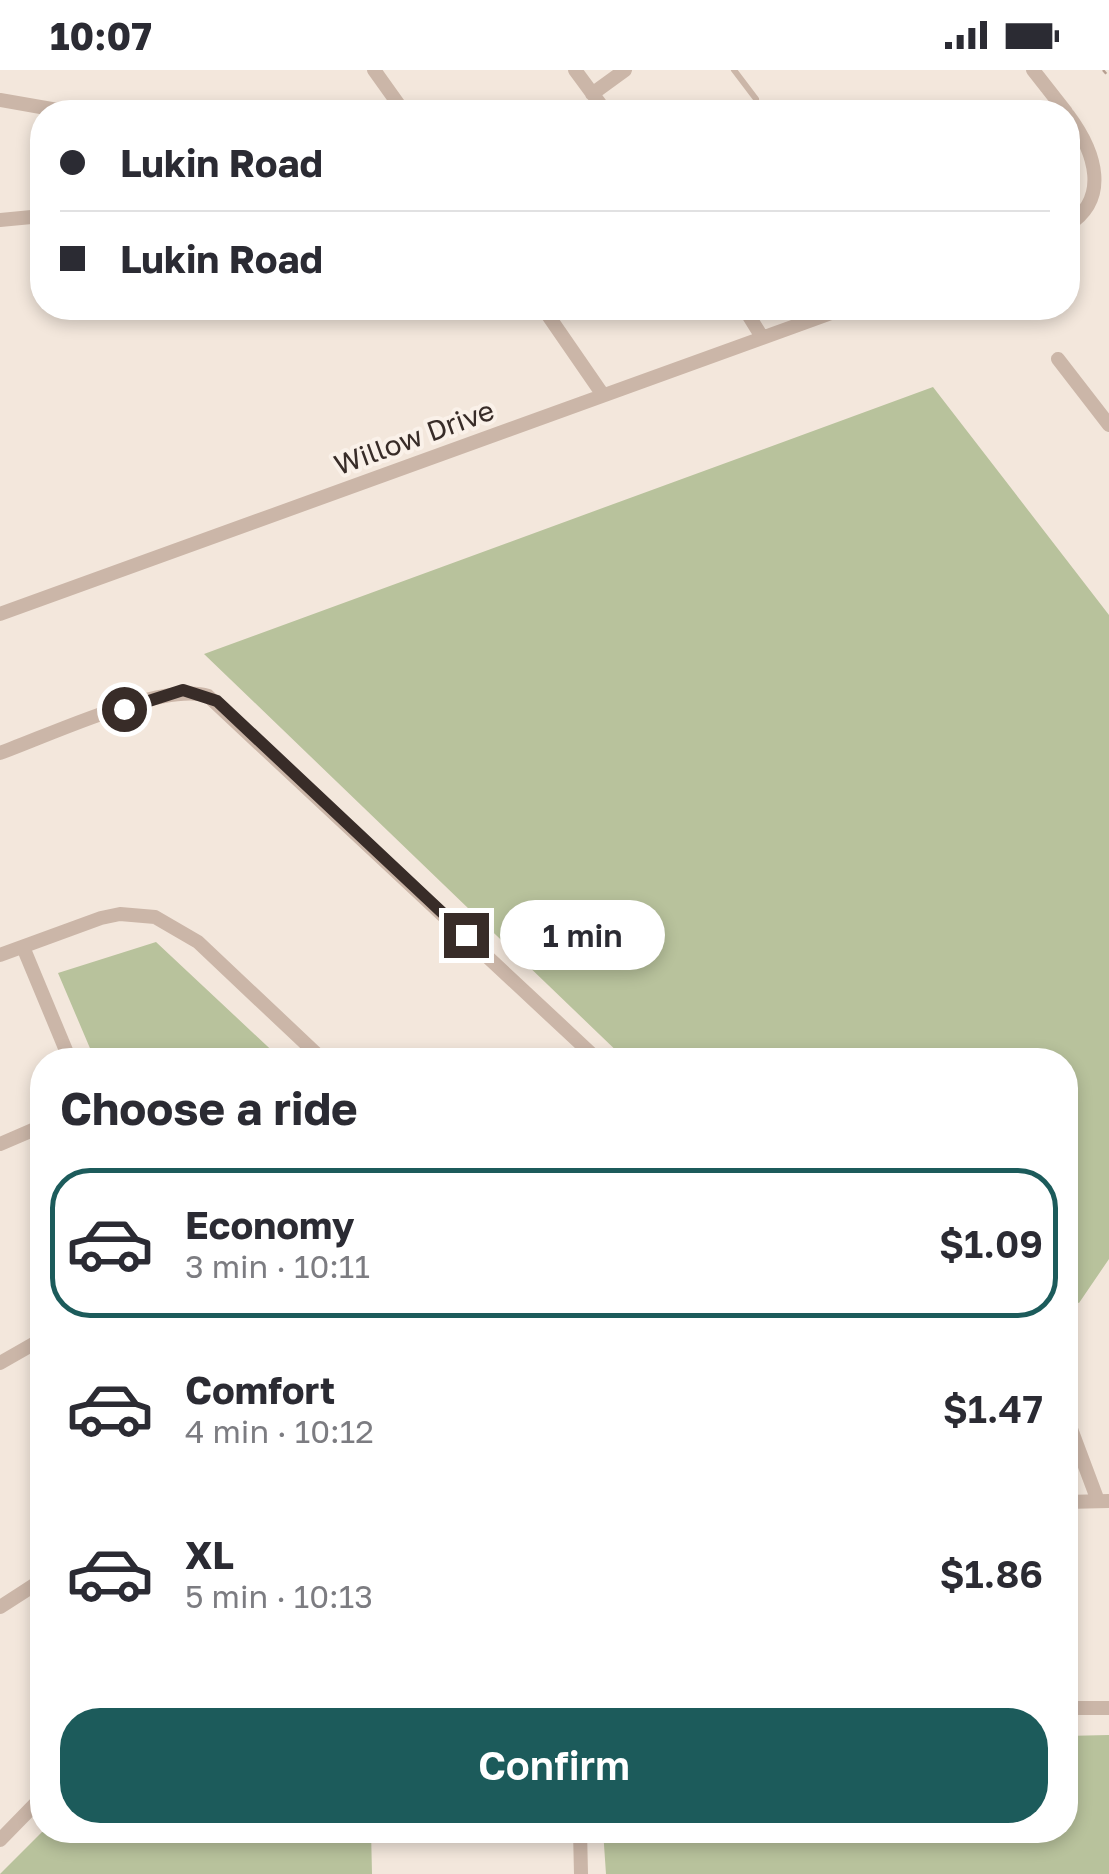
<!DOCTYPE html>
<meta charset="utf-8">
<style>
body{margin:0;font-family:"Golos Text",sans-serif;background:#f7f7f7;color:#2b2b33;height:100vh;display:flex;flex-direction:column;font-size:38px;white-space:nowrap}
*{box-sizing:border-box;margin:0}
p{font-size:32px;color:#7c7c81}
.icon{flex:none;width:55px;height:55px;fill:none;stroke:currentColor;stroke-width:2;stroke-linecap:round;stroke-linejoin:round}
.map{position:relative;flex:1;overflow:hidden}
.details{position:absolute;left:30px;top:978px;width:1048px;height:795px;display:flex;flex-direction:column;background:#fff;border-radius:40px;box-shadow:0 5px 15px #0003}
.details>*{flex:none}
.top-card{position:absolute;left:30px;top:30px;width:1050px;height:220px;border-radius:40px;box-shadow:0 5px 15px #0003;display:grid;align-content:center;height:220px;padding:0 30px;background:#fff}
.end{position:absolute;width:45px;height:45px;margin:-22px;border:12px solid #382c28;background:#fff;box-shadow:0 0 0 5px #fff}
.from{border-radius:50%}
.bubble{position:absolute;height:70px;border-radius:35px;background:#fff;box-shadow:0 5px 15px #0003;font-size:32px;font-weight:600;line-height:70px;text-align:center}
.top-card b{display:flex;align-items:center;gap:35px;height:95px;font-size:38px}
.top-card b+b{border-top:2px solid #e1e1e2}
.top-card i{width:25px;height:25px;background:#2b2b33}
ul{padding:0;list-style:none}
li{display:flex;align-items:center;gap:30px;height:150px;margin:0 20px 15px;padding:0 10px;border:5px solid transparent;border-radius:40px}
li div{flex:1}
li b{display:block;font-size:38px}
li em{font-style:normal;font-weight:600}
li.on{border-color:#1c5b5b}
li>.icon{width:90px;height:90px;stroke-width:1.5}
h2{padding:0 30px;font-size:45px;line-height:120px}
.primary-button{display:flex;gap:20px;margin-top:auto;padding:20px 30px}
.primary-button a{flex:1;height:115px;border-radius:40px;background:#1c5b5b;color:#fff;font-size:40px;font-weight:600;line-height:115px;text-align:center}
.status{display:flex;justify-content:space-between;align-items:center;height:70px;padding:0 50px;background:#fff;direction:ltr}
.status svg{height:28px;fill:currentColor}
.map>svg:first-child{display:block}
.green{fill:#b8c29c}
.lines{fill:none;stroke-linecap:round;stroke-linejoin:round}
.path{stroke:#b7a092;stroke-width:2.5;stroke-dasharray:5 5;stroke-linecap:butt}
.lane{stroke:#cbb6a8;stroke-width:6}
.street{stroke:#cbb6a8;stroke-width:14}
.route{stroke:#382c28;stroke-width:12}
.labels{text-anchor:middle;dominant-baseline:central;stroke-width:8;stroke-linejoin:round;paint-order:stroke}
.street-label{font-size:28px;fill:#382c28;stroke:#faf1e9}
</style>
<div class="status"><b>10:07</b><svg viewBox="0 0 49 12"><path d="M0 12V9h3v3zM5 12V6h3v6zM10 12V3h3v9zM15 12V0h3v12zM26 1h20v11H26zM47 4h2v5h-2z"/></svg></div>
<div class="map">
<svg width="1109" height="1804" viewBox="0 0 1109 1804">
<rect width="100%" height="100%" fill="#f3e7dc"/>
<path class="green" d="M933,317L1109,545V1189L1079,1233L1065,1228V990H626L204,584Z
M156,872L282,990H95L58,903Z
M1109,1665V1804H606L603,1760H1065V1666Z
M44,1760H371L372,1804H0Z"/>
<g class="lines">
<path class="path" d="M1103,0L1109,7"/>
<path class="lane" d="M734,0L756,29"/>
<path class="street" d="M374,0L404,42
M575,0L606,42
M1033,0L1066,42
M592,24L625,0
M0,30L69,42
M1068,45C1097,84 1109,129 1068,155
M0,150L42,146
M543,238L603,325
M744,238L762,267
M1058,289L1109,355
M0,544L845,238
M0,683C48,666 163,611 208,626L598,990
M23,877L70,990
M0,885L101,848L120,844L155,847L198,872L323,990
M0,1074L42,1056
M0,1293L42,1269
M1065,1343L1098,1431
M1065,1432L1109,1431
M0,1537L42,1510
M1065,1638H1109
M580,1760L581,1804
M0,1770L42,1727"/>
</g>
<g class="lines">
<path class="route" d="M124,639L183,620L217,631L466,865"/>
</g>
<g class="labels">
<g class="street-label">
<text transform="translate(414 367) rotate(-20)">Willow Drive</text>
</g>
</g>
</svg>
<i class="end from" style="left:124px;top:639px"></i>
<i class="end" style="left:466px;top:865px"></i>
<div class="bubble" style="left:500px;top:830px;width:165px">1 min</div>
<div class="top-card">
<b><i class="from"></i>Lukin Road</b>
<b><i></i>Lukin Road</b>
</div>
<section class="details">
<h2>Choose a ride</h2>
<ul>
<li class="on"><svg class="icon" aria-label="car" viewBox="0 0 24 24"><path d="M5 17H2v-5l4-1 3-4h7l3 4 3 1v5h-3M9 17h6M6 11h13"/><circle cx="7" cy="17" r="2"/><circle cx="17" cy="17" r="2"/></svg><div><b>Economy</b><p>3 min · 10:11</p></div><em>$1.09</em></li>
<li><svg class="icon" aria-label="car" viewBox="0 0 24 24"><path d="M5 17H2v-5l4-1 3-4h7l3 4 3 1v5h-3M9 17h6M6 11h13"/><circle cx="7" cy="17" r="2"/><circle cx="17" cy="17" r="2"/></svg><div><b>Comfort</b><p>4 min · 10:12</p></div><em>$1.47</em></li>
<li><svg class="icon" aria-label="car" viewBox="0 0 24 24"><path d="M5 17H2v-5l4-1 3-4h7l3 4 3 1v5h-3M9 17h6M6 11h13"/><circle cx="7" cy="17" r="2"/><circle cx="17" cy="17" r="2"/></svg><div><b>XL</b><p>5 min · 10:13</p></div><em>$1.86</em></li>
</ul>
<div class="primary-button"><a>Confirm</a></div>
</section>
</div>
